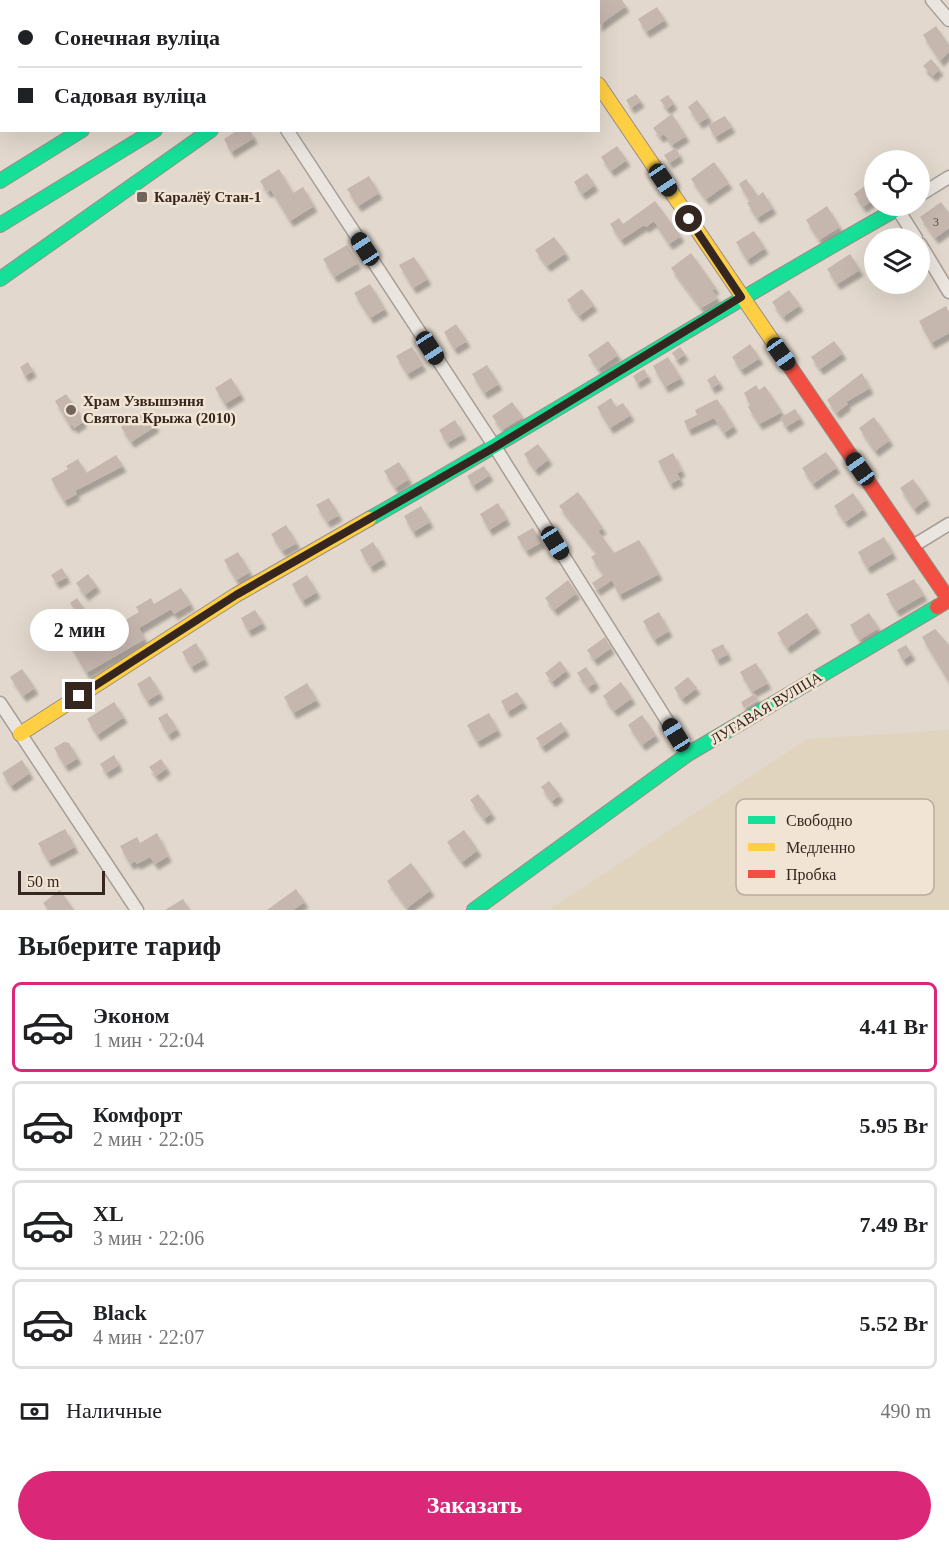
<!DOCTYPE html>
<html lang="ru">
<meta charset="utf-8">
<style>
body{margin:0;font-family:Georgia,serif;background:#f2f2f2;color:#202124;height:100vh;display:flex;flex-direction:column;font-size:22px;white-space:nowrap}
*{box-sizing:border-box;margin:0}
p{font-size:20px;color:#757577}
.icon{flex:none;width:33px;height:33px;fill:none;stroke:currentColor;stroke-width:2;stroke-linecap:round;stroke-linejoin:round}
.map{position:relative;height:910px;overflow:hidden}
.drawer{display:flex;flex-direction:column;background:#fff;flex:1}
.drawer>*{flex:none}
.banner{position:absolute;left:0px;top:0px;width:600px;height:132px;box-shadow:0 6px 24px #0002;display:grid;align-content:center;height:132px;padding:0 18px;background:#fff}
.buttons{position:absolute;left:864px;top:150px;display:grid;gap:12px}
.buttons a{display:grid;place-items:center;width:66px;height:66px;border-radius:50%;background:#fff;box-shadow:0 6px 24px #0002;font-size:30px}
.scale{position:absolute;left:18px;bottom:15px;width:87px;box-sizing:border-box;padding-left:6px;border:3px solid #35261f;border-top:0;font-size:16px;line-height:21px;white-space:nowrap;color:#35261f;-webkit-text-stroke:4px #f2e4d4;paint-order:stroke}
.end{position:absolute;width:27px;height:27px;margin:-14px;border:8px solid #35261f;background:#fff;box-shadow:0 0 0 3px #fff}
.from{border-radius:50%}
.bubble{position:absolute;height:42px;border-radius:21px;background:#fff;box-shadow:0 6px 24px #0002;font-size:20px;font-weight:600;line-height:42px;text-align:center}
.car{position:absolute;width:18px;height:36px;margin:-18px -9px;border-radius:8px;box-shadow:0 0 4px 2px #0007;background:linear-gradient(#222 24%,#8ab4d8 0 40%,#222 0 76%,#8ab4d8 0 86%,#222 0)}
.banner b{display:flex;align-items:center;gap:21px;height:57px;font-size:22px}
.banner b+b{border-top:2px solid #e0e0e0}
.banner i{width:15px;height:15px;background:#202124}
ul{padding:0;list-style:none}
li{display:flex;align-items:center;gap:18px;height:90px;margin:0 12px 9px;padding:0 6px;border:3px solid #e0e0e0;border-radius:9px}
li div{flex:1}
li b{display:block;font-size:22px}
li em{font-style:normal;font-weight:600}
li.active{border-color:#db2777}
li>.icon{width:54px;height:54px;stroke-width:1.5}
h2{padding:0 18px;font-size:27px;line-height:72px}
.pay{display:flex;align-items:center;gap:15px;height:66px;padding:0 18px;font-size:22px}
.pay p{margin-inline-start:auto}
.button{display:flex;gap:12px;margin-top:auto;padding:12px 18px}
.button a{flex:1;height:69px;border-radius:36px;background:#db2777;color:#fff;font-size:24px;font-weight:600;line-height:69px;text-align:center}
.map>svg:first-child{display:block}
.farmland{fill:#e0d4bf}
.building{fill:#c5b6ae;filter:url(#shadow)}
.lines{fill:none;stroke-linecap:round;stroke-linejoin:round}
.street-casing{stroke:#a79e97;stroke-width:15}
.fast-casing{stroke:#978e86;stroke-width:16}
.slow-casing{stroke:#978e86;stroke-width:16}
.jam-casing{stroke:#978e86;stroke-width:16}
.street{stroke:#eae5df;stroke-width:12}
.fast{stroke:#16e098;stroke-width:14}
.slow{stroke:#ffcf43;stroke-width:14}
.jam{stroke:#f24e42;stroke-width:14}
.route{stroke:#35261f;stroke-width:8}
.poi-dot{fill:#72645c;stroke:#f2e4d4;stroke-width:2}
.labels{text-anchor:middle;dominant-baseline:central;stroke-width:5;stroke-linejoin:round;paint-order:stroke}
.number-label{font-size:12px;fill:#594a43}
.poi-label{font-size:15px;font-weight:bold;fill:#35261f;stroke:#f2e4d4;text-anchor:start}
.street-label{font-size:15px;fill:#35261f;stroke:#f2e4d4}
.key{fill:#f2e4d4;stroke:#b9ab9e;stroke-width:1.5}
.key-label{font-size:16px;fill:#35261f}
</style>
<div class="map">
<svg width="949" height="910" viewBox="0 0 949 910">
<defs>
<filter id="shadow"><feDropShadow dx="3.5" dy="6" stdDeviation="1.5" flood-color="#0004"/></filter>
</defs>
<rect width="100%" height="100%" fill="#e2d8cd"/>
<path class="farmland" d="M949,730V910H549L807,739Z"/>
<path class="building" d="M598,0H622L626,6L598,26Z
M657,7L665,20L646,32L638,19Z
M936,26L949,45V52L940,61L923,35Z
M931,59L940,69L933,76L923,66Z
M636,94L641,101L631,108L626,100Z
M668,95L674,103L667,109L660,100Z
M697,100L709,117L699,123L688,107Z
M672,114L686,136L672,145L664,134L660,137L653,128Z
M725,116L732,127L715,137L708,125Z
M238,130H250L254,138L231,152L224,139Z
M617,146L627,160L611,171L601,157Z
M676,148L680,156L669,163L664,155Z
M714,162L729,183L706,199L691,179Z
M279,169L293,193L303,187L314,206L290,221L271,190L267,192L260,181Z
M587,173L595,185L582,194L574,182Z
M369,176L379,193L358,206L347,189Z
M746,179L758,196L763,192L773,208L757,218L747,203L750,201L739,184Z
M874,179V199L863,207L854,194Z
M655,201L681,236L669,244L654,221L646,227L644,225L621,240L610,224L619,218L623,224Z
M941,202L949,213V228L935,238L920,217Z
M827,206L840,227L819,240L806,220Z
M754,231L765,248L747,260L736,242Z
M554,237L566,253L547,266L535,250Z
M347,245L358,263L334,277L323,259Z
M691,253L716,288L712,290L718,298L701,308L671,268Z
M850,254L860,270L837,284L827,269Z
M414,257L428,279L413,288L399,265Z
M370,284L385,309L370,318L354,293Z
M582,289L594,305L579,316L567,300Z
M789,290L800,305L783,317L772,302Z
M946,306L949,312V333L931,343L919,321Z
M456,324L467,341L454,349L444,332Z
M608,341L618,355L598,369L588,355Z
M834,341L843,353L820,369L811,357Z
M750,344L760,358L741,370L732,357Z
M412,347L423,365L407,374L396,356Z
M680,347L685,354L677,360L672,353Z
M668,357L681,378L665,387L653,366Z
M28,362L33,371L25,376L20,367Z
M487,365L499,384L484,393L472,374Z
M644,369L648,376L637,383L633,376Z
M862,373L870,388L846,402L848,404L836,413L827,400Z
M715,375L720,383L712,388L707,380Z
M231,378L241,394L225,404L215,388Z
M756,385L759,390L765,386L782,412L759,424L748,407L750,405L744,393Z
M66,394L82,417L83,422L74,428L72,424L70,426L55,401Z
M611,398L616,407L623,403L631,415L610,428L597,407Z
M717,399L734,426L724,433L714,418L688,430L684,421L697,415L695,410Z
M512,402L523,417L502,430L492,416Z
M795,409L801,418L786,427L780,418Z
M147,411L156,426L131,442L121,427Z
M874,417L890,440L875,451L859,428Z
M455,420L463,434L447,443L439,430Z
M538,444L549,459L535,470L524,454Z
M826,452L837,467L813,484L802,468Z
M673,453L682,471L677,473L680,479L670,484L658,461Z
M116,455L123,466L75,491L77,494L64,501L51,479L68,469L66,466L78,459L86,473Z
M399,462L409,479L395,488L384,471Z
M484,466L490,475L473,486L467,476Z
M913,479L927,499L914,509L900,488Z
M578,492L603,528L598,531L614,553L639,540L659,574L619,595L612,580L597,590L592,583L604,575L591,557L597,553L559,506Z
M853,493L864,509L845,522L834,506Z
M329,498L339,515L327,522L316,505Z
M498,503L507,519L489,530L480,514Z
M421,506L430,522L413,532L404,516Z
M286,525L297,543L282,551L271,534Z
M533,528L542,542L526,551L517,537Z
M884,537L893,553L867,568L858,552Z
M373,542L383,559L370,567L360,550Z
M238,552L250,572L236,580L224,560Z
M62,568L67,577L56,583L51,575Z
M88,574L97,586L85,595L76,583Z
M307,575L317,592L302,601L292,584Z
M914,579L924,595L896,611L886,594Z
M568,580L577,593L554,610L545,598Z
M181,588L191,604L174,614L171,609L139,628L145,639L86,673L69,643L83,635L92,648L110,638L111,640L129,629L124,621L139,612L136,607L151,598L154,604Z
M77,598L90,618L83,622L70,603Z
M255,610L263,623L248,631L241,618Z
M659,612L669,631L654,640L643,621Z
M807,613L817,627L787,648L777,633Z
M869,613L879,628L859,640L850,625Z
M935,629L949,645V682L922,637Z
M605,637L611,648L594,660L587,650Z
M196,643L205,659L191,667L182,652Z
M723,644L728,654L717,660L711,650Z
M906,645L912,654L903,660L897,650Z
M560,661L567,670L552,682L545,673Z
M756,663L768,683L752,692L740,672Z
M586,667L596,682L588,688L577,673Z
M22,669L35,688L23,696L10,677Z
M150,676L160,693L147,701L137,684Z
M688,677L697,688L682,699L674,688Z
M621,682L632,698L614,711L603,696Z
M307,683L317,700L293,713L284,697Z
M517,692L524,702L507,712L501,701Z
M755,694L758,699L744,708L741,702Z
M114,702L124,717L97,735L87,719Z
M167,713L177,729L168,735L158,718Z
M489,713L498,730L477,742L467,725Z
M642,715L656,735L642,745L628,725Z
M561,722L566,730L542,747L536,738Z
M64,742L69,743L78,758L65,766L54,748Z
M114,755L119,765L106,773L100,764Z
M161,759L167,768L156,776L149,767Z
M22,760L30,773L11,786L2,773Z
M549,781L560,795L552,801L541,787Z
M478,794L492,813L484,819L470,800Z
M65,829L75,847L48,861L38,843Z
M464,830L478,850L462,862L447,842Z
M157,833L168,856L155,864L150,857L137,864L135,861L130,864L120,846L137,837L140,843Z
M411,863L431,890L407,908L387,881Z
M296,889L305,902L293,910H267Z
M60,890L74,910H48L43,903Z
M183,899L190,910H165Z"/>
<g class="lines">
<g class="street-casing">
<path id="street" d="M543,0L544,2
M932,0L949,20
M287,130L495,447L688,754
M920,195L949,177
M897,208L916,238
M920,244L949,292
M913,546L949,524
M0,703L137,910"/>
</g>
<g class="fast-casing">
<path id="fast" d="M211,1V2
M366,2L369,0
M422,2L424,0
M0,181L82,130
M0,225L155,130
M0,279L211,130
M369,519C548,417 722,307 902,206
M474,910L688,754L937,607"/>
</g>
<g class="slow-casing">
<path id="slow" d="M293,2L296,0
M598,84L782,355
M20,734L236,595L369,519"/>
</g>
<g class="jam-casing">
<path id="jam" d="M782,355L949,600L937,607"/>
</g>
<use href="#street" class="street"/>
<use href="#fast" class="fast"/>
<use href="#slow" class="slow"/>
<use href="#jam" class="jam"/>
</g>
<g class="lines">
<path class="route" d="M79,696L236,595L495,447L741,297L689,219"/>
</g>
<g class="poi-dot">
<rect x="136" y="191" width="12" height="12" rx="3"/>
<circle cx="71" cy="410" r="6"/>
</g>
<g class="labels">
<g class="number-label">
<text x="936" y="222">3</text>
</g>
<g class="poi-label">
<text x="154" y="197">Каралёў Стан-1</text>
<text x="83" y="401">Храм Узвышэння<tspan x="83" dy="17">Святога Крыжа (2010)</tspan></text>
</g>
<g class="street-label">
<text transform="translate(766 708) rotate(-31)">ЛУГАВАЯ ВУЛІЦА</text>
</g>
</g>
<rect x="736" y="799" width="198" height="96" rx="9" class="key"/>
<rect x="748" y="816" width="27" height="8" fill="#16e098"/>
<rect x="748" y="843" width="27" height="8" fill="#ffcf43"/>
<rect x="748" y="870" width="27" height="8" fill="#f24e42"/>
<g class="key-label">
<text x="786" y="826">Свободно</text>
<text x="786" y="853">Медленно</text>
<text x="786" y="880">Пробка</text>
</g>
</svg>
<div class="buttons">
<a><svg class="icon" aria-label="locate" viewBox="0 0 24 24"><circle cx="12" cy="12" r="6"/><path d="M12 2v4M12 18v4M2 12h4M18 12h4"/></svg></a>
<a><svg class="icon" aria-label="layers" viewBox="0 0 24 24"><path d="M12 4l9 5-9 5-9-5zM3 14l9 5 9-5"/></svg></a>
</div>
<div class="scale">50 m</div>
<i class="end from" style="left:689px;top:219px"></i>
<i class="end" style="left:79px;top:696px"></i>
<div class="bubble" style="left:30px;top:609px;width:99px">2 мин</div>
<i class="car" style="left:663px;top:180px;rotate:146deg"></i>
<i class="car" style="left:365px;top:249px;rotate:327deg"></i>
<i class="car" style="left:430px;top:348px;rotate:147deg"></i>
<i class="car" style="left:781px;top:354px;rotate:145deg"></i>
<i class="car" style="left:860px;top:469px;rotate:325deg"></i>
<i class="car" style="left:555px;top:543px;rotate:148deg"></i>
<i class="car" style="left:676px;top:735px;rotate:328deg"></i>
<div class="banner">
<b><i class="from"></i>Сонечная вуліца</b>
<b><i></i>Садовая вуліца</b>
</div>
</div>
<section class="drawer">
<h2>Выберите тариф</h2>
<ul>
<li class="active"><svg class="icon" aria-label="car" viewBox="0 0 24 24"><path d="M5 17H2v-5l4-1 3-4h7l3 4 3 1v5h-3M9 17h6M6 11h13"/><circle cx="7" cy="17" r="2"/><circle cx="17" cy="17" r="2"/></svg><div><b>Эконом</b><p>1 мин · 22:04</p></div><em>4.41 Br</em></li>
<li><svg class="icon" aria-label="car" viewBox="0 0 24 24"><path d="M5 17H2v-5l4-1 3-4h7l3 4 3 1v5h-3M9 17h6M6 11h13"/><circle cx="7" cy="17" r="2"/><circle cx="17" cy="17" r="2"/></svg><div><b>Комфорт</b><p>2 мин · 22:05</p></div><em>5.95 Br</em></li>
<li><svg class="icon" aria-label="car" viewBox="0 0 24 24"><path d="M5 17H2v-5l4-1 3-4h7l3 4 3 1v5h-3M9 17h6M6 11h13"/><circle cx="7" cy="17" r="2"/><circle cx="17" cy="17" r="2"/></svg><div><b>XL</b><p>3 мин · 22:06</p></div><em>7.49 Br</em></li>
<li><svg class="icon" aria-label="car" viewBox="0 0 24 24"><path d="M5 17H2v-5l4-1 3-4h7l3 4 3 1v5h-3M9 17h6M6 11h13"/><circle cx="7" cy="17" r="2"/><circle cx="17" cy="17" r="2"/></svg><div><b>Black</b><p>4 мин · 22:07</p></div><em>5.52 Br</em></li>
</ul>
<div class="pay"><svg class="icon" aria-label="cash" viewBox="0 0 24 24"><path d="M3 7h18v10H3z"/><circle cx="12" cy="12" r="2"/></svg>Наличные<p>490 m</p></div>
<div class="button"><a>Заказать</a></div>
</section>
